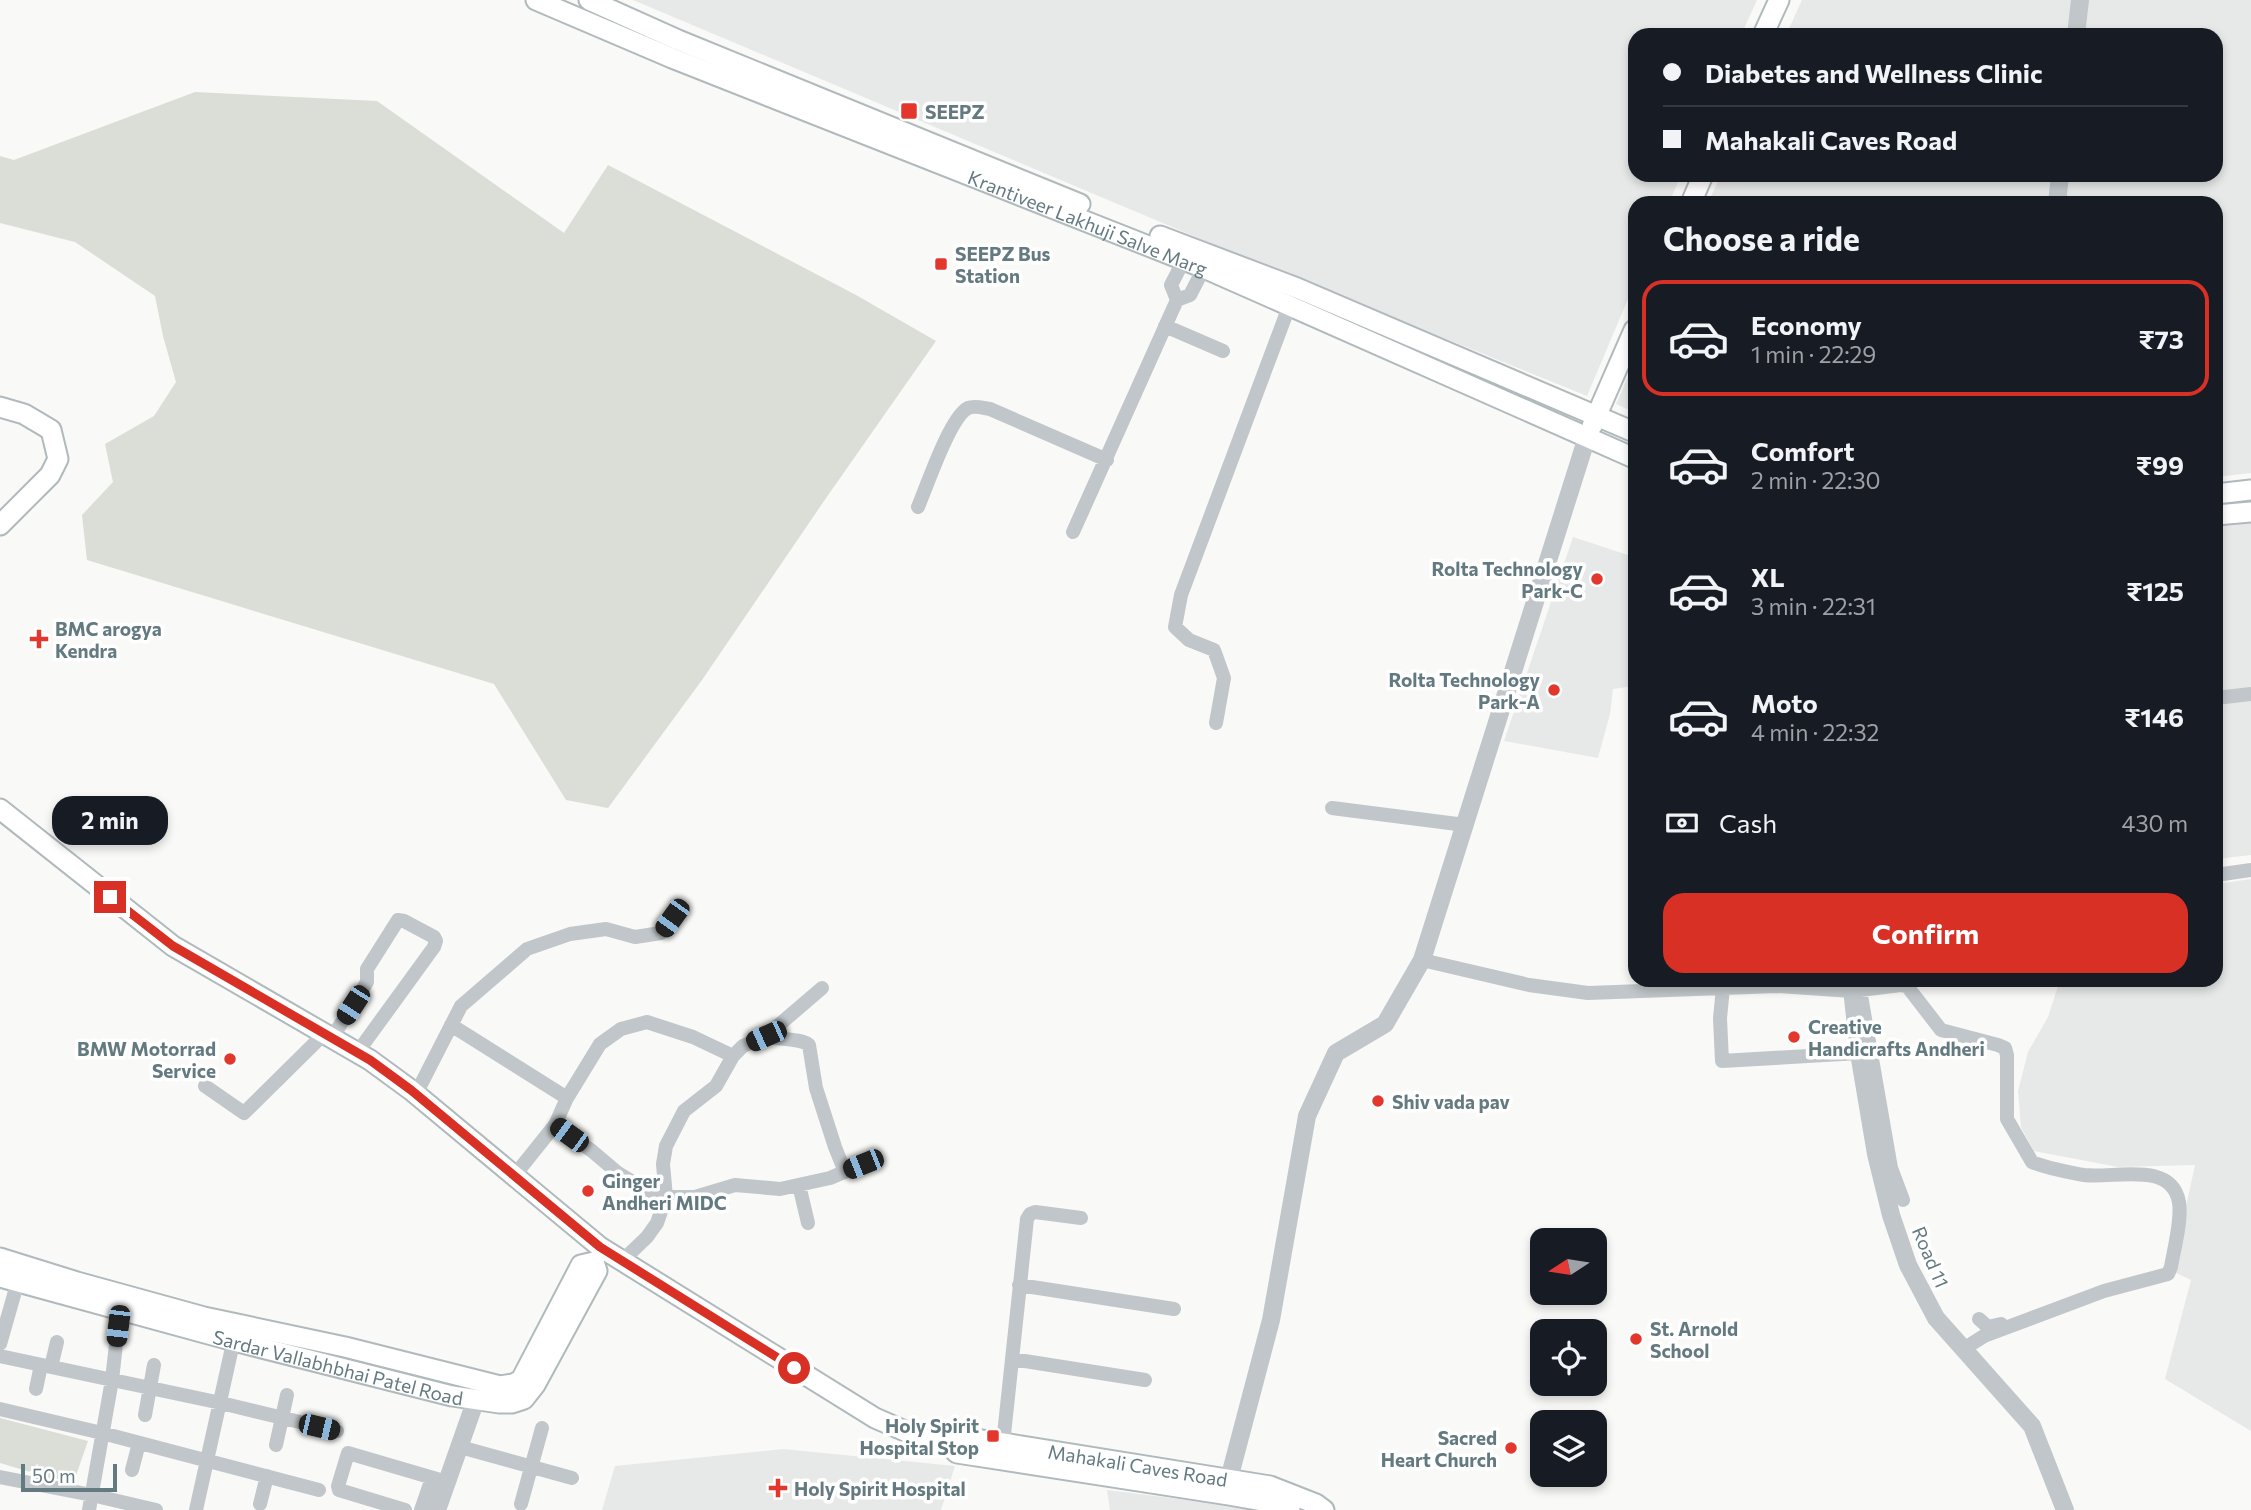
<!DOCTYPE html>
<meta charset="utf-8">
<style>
body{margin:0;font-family:Commissioner,sans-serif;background:#242831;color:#f1f3f6;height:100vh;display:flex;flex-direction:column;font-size:26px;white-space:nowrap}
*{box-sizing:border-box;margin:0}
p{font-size:23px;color:#9ea1a6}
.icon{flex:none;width:38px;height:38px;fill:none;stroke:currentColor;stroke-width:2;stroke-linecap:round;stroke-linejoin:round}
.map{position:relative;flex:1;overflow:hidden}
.drawer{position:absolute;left:1628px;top:196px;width:595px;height:791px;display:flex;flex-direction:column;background:#171b24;border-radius:21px;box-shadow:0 4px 10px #0003}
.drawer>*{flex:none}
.hud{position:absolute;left:1628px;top:28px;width:595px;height:154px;border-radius:21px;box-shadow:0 4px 10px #0003;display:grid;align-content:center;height:154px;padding:0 35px;background:#171b24}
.needle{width:46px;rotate:258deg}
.buttons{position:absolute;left:1530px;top:1228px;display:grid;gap:14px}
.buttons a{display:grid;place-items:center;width:77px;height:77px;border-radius:14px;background:#171b24;box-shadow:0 4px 10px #0003;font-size:35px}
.scale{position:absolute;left:21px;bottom:18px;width:96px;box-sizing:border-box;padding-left:7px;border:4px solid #647a81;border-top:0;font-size:19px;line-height:24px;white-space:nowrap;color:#647a81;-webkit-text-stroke:5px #fff;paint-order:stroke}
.end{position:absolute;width:32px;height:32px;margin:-16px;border:9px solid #d93025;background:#fff;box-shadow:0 0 0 4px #fff}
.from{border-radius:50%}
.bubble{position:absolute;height:49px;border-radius:21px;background:#171b24;box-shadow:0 4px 10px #0003;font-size:23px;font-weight:700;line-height:49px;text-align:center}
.car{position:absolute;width:21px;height:42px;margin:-21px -10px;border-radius:9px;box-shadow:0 0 5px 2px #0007;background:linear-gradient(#222 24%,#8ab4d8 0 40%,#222 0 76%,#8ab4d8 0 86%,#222 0)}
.hud b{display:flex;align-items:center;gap:24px;height:66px;font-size:26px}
.hud b+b{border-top:2px solid #363941}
.hud i{width:18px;height:18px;background:#f1f3f6}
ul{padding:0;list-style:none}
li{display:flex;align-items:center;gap:21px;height:116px;margin:0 14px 10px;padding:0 21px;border:4px solid transparent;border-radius:21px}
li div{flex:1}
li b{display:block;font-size:26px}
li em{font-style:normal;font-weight:700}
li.selected{border-color:#d93025}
li>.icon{width:63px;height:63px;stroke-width:1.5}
h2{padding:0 35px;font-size:32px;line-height:84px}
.pay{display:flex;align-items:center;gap:18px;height:77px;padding:0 35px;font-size:26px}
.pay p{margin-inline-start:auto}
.button{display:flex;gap:14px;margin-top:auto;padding:14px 35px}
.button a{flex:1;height:80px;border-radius:21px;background:#d93025;color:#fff;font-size:28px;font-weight:700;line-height:80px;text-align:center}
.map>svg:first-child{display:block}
.built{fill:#e7e9e8}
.green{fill:#daded6}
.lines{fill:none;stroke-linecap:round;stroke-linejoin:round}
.secondary-casing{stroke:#b0b9bc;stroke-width:23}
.minor{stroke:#c0c6c9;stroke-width:14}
.tertiary{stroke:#c0c6c9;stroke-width:18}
.secondary{stroke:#fff;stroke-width:19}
.route{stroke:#d93025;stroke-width:9}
.poi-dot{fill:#e3372d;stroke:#fff;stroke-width:2.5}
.labels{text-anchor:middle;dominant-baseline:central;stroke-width:7;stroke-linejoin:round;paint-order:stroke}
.poi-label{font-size:19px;font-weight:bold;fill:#647a81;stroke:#fff;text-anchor:start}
.street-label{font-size:19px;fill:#647a81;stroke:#fff}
</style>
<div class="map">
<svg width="2251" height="1510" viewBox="0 0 2251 1510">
<rect width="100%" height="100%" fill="#f9f9f7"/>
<path class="built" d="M633,0H1757L1741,35H1634V175H1681L1669,203H1634V285L1587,396L1203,240Z
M1802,0H2251V473L2216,477V203H1708L1721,175H2216V35H1786Z
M1634,363V412L1616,404Z
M2251,520V855L2216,859V522Z
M1573,537L1634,557V686L1613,689L1610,714L1598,758L1504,741Z
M2251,879V1431L2165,1379L2191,1280L2172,1271L2195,1165L2118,1167L2034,1151L2021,1127L2018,1091L2028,1052L2048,1017L2060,980H2216V884Z
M783,1449L955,1466L941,1510H602L615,1466Z
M1107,1490L1236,1506L1248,1510H1110Z"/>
<path class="green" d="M195,92L377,101L564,233L608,165L856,295L936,341L824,501L702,680L608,808L566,800L494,684L87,560L82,515L113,482L105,444L154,416L176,382L163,336L155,296L75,242L0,223V156L14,160Z
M0,1418L88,1441L74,1481L50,1478L0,1463Z"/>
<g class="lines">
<g class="secondary-casing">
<g id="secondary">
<path id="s1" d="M536,0L672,58L1204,268L1634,458"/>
<path d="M589,0L678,40L1080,204"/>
<path d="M1763,35L1779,0"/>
<path d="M1691,203L1703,175"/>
<path d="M1160,236L1297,288L1634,432"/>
<path d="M0,407L24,414L51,430L58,459L50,475L0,525"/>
<path d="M1592,426L1634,330"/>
<path d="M2216,494L2251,490"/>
<path d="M2216,515L2251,512"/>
<path id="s2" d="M0,809L173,946L370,1060L411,1090L600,1247L875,1418L921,1438L946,1442L959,1437L1003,1443L1270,1486L1316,1504L1324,1510"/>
<path d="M0,1258L77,1282L204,1317L345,1347L500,1386L513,1384L521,1380L581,1265L594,1262"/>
<path id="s3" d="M0,1277L234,1341L452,1396L499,1403H512L524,1399L535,1385L597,1271L594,1262"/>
<path d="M946,1442L957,1453L1229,1495L1263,1501L1290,1510"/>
</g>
</g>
<path class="minor" d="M1177,300L1190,295L1204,268
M1165,326L1223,351
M918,507C927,486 950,417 968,408C975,405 983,408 990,409L1107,460
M1073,532L1177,300L1171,285L1184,260
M2216,698L2251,694
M1216,723L1224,678L1214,650L1189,640L1175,627L1181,595L1290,304
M1332,808L1465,825
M2216,875L2251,870
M1422,960L1529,985L1588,993L1723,988L1720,1018L1722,1061L1859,1053
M1723,988L1777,986L1852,991L1901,985L1907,986L1941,1030L1998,1045L2005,1048L2007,1055V1119L2032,1162C2048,1169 2068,1172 2084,1175C2114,1179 2171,1160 2179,1202C2182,1220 2174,1249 2171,1267L2168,1274L2104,1291L1984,1336L1965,1348
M1860,990L1891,1168L1903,1200
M451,1025L567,1098
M766,1036C779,1040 800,1038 809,1045L816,1088L835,1147L845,1172
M332,1038L367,982V969L398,920L404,921L434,937L436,941L434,947L357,1053
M205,1086L244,1113L324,1034
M416,1094L461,1006L527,949L570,934L606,929L635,937L661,933L672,918
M555,1125L592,1151L618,1173L644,1189L666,1197H695L735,1185L780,1189L830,1178L863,1164
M514,1176L555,1125L567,1098L600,1044L621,1029L647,1022L693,1037L733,1056
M799,1185L808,1223
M623,1260L647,1237L657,1223L666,1197L663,1164L666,1146L684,1111L716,1086L733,1056L743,1046L766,1036L822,988
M1019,1285L1174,1309
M1979,1319L1988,1327L2001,1324
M0,1344L20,1274
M0,1356L221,1403L337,1431
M1012,1359L1145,1380
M51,1367L57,1342
M36,1389L41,1365
M0,1409L102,1433L319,1490
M145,1415L154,1365
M276,1445L287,1395
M460,1447L572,1478
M1002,1453L1027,1219L1030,1214L1035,1212L1081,1218
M132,1470L139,1443
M0,1477L92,1495L156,1510
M260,1504L267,1476
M521,1504L542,1428
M89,1510L112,1380L118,1326
M196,1510L235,1334
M405,1510L339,1490L338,1486L348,1453L447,1482
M421,1510L432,1478"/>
<path class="tertiary" d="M2076,35L2080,0
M2057,203L2060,175
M1851,980L1859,1053L1876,1154L1891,1215L1908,1265L1936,1318L2032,1426L2065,1510
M1229,1479L1271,1320L1307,1116L1336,1053L1385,1024L1422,960L1587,437
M437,1510L480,1388"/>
<use href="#secondary" class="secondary"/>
</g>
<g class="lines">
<path class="route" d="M110,897L173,946L370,1060L411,1090L600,1247L794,1368"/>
</g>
<g class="poi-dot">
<rect x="900" y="102" width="18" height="18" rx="3.5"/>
<rect x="934" y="257" width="14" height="14" rx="3.5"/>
<circle cx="1597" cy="579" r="7"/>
<path d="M35.5 628.5h7v7h7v7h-7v7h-7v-7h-7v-7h7z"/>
<circle cx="1554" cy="690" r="7"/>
<circle cx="1794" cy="1037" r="7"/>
<circle cx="230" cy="1059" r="7"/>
<circle cx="1378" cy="1101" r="7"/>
<circle cx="588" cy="1191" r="7"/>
<circle cx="1636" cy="1339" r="7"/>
<rect x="986" y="1429" width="14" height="14" rx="3.5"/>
<circle cx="1511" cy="1448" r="7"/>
<path d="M774.5 1477.5h7v7h7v7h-7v7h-7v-7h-7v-7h7z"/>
</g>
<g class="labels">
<g class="poi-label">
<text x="925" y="111">SEEPZ</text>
<text x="955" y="253">SEEPZ Bus<tspan x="955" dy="22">Station</tspan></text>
<text x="1583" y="568" text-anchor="end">Rolta Technology<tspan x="1583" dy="22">Park-C</tspan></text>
<text x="55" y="628">BMC arogya<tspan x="55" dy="22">Kendra</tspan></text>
<text x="1540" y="679" text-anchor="end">Rolta Technology<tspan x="1540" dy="22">Park-A</tspan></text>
<text x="1808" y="1026">Creative<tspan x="1808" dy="22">Handicrafts Andheri</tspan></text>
<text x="216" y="1048" text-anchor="end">BMW Motorrad<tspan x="216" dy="22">Service</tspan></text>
<text x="1392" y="1101">Shiv vada pav</text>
<text x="602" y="1180">Ginger<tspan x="602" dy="22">Andheri MIDC</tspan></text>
<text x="1650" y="1328">St. Arnold<tspan x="1650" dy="22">School</tspan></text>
<text x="979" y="1425" text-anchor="end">Holy Spirit<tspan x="979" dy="22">Hospital Stop</tspan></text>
<text x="1497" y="1437" text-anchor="end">Sacred<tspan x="1497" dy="22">Heart Church</tspan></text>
<text x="794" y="1488">Holy Spirit Hospital</text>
</g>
<g class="street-label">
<text stroke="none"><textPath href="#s1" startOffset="595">Krantiveer Lakhuji Salve Marg</textPath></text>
<text transform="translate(1931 1257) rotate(67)">Road 11</text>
<text stroke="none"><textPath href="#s3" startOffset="350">Sardar Vallabhbhai Patel Road</textPath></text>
<text stroke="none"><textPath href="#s2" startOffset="1339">Mahakali Caves Road</textPath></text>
</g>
</g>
</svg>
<div class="buttons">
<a><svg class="needle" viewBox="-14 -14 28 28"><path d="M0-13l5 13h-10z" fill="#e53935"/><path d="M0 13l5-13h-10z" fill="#9ea1a6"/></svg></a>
<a><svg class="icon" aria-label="locate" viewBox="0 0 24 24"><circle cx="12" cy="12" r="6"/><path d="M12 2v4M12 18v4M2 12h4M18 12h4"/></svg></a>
<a><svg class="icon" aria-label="layers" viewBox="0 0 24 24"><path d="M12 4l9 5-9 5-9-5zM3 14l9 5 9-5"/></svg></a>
</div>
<div class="scale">50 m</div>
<i class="end from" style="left:794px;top:1368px"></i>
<i class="end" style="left:110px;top:897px"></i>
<div class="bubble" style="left:52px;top:796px;width:116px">2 min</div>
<i class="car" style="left:672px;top:918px;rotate:216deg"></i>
<i class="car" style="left:353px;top:1005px;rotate:213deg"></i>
<i class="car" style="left:766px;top:1036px;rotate:246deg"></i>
<i class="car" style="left:569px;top:1135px;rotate:306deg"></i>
<i class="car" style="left:863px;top:1164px;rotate:248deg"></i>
<i class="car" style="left:118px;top:1326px;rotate:187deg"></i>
<i class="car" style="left:319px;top:1427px;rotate:103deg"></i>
<div class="hud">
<b><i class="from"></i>Diabetes and Wellness Clinic</b>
<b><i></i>Mahakali Caves Road</b>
</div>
<section class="drawer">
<h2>Choose a ride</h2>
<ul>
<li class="selected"><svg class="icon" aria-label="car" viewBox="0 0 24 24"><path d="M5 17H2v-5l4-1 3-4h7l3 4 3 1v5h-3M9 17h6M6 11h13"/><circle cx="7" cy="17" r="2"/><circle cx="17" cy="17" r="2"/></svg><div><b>Economy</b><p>1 min · 22:29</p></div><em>₹73</em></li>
<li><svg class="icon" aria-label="car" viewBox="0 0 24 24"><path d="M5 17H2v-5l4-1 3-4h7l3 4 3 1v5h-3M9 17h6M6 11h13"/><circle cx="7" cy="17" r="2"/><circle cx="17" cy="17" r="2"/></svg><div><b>Comfort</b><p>2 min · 22:30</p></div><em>₹99</em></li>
<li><svg class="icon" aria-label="car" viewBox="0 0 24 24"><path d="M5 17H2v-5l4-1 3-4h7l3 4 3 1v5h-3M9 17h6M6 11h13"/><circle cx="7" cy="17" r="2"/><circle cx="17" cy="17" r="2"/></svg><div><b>XL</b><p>3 min · 22:31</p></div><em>₹125</em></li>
<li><svg class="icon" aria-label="car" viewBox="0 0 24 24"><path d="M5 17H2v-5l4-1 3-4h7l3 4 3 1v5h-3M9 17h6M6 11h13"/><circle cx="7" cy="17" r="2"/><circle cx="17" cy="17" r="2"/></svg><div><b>Moto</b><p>4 min · 22:32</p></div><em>₹146</em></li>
</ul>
<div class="pay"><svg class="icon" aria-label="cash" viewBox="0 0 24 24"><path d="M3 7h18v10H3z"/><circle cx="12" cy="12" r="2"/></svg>Cash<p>430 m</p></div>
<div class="button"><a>Confirm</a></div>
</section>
</div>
